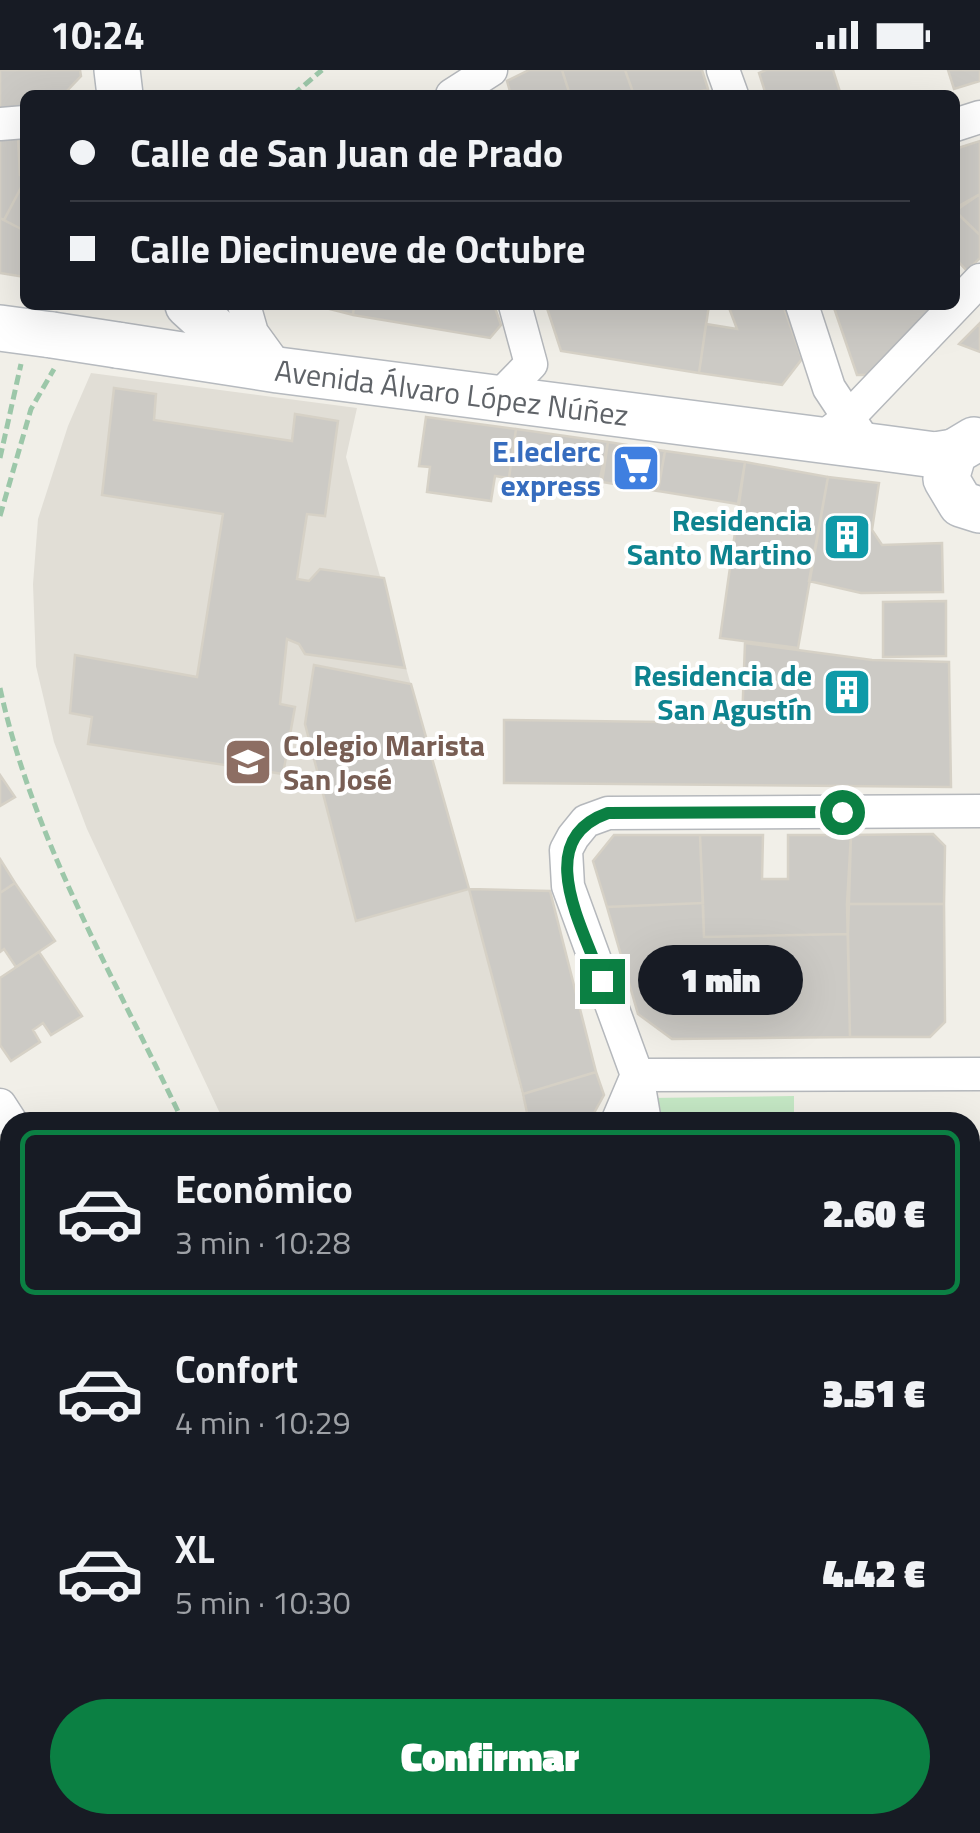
<!DOCTYPE html>
<html lang="es">
<meta charset="utf-8">
<style>
body{margin:0;font-family:"Titillium Web",sans-serif;background:#20242c;color:#f1f3f6;height:100vh;display:flex;flex-direction:column;font-size:38px;white-space:nowrap}
*{box-sizing:border-box;margin:0}
p{font-size:32px;color:#9ea1a6}
.icon{flex:none;width:55px;height:55px;fill:none;stroke:currentColor;stroke-width:2;stroke-linecap:round;stroke-linejoin:round}
.map{position:relative;flex:1;overflow:hidden}
.details{position:absolute;left:0px;top:1042px;width:980px;height:722px;display:flex;flex-direction:column;background:#171b24;border-radius:30px 30px 0 0;box-shadow:0 10px 40px #0002}
.details>*{flex:none}
.banner{position:absolute;left:20px;top:20px;width:940px;height:220px;border-radius:15px;box-shadow:0 10px 40px #0002;display:grid;align-content:center;height:220px;padding:0 50px;background:#171b24}
.end{position:absolute;width:45px;height:45px;margin:-22px;border:12px solid #0b8043;background:#fff;box-shadow:0 0 0 5px #fff}
.from{border-radius:50%}
.bubble{position:absolute;height:70px;border-radius:35px;background:#171b24;box-shadow:0 10px 40px #0002;font-size:32px;font-weight:800;line-height:70px;text-align:center}
.banner b{display:flex;align-items:center;gap:35px;height:95px;font-size:38px}
.banner b+b{border-top:2px solid #363941}
.banner i{width:25px;height:25px;background:#f1f3f6}
ul{padding:18px 0 0;list-style:none}
li{display:flex;align-items:center;gap:30px;height:165px;margin:0 20px 15px;padding:0 30px;border:5px solid transparent;border-radius:15px}
li div{flex:1}
li b{display:block;font-size:38px}
li em{font-style:normal;font-weight:800}
li.active{border-color:#0b8043}
li>.icon{width:90px;height:90px;stroke-width:1.5}
.primary-button{display:flex;gap:20px;margin-top:auto;padding:20px 50px}
.primary-button a{flex:1;height:115px;border-radius:60px;background:#0b8043;color:#fff;font-size:40px;font-weight:800;line-height:115px;text-align:center}
.status{display:flex;justify-content:space-between;align-items:center;height:70px;padding:0 50px;background:#171b24;direction:ltr}
.status svg{height:28px;fill:currentColor}
.map>svg:first-child{display:block}
.education{fill:#e1ded6}
.green{fill:#c5e8c5}
.building{fill:#cccac5;stroke:#d6d1c6;stroke-width:2.5}
.lines{fill:none;stroke-linecap:round;stroke-linejoin:round}
.street-casing{stroke:#b5b8bc;stroke-width:35}
.secondary-casing{stroke:#b6babf;stroke-width:48}
.path{stroke:#9cc7a9;stroke-width:5;stroke-dasharray:10 5;stroke-linecap:butt}
.street{stroke:#fff;stroke-width:32}
.secondary{stroke:#fff;stroke-width:45}
.secondary-bridge-casing{stroke:#b6babf;stroke-width:48;stroke-linecap:butt}
.secondary-bridge{stroke:#fff;stroke-width:45}
.route{stroke:#0b8043;stroke-width:12}
.labels{text-anchor:middle;dominant-baseline:central;stroke-width:8;stroke-linejoin:round;paint-order:stroke}
.street-label{font-size:30px;fill:#5f6368;stroke:#fff}
.shop-label{font-size:30px;font-weight:bold;fill:#366cbe;stroke:#fff;text-anchor:end}
.culture-label{font-size:30px;font-weight:bold;fill:#0d838f;stroke:#fff;text-anchor:end}
.education-label{font-size:30px;font-weight:bold;fill:#785e54;stroke:#fff;text-anchor:start}
</style>
<div class="status"><b>10:24</b><svg viewBox="0 0 49 12"><path d="M0 12V9h3v3zM5 12V6h3v6zM10 12V3h3v9zM15 12V0h3v12zM26 1h20v11H26zM47 4h2v5h-2z"/></svg></div>
<div class="map">
<svg width="980" height="1763" viewBox="0 0 980 1763">
<rect width="100%" height="100%" fill="#f1efe8"/>
<path class="education" d="M91,303L357,338L346,387L469,819L529,1052H224L87,759L54,672L36,596L33,514L38,449L68,356Z"/>
<path class="green" d="M794,1026V1052H637L649,1028Z
M338,1755H464L467,1763H340Z"/>
<path class="building" d="M0,0H80L81,6L63,25H25V36L0,39Z
M529,0H562L570,25H511L507,11Z
M562,0H625L634,25H570Z
M625,0H702L708,19L689,25H634Z
M766,0H833L841,25H766L759,3Z
M948,0H980V11L954,19Z
M18,68H25V108L20,105Z
M18,68L20,105L25,110L4,150L0,148V70Z
M980,71V124L955,138V79Z
M25,110V161L4,150Z
M980,124V165L955,141Z
M960,146L980,165V188L967,201L955,188V151Z
M0,148L25,161V207L0,203Z
M314,235H354L353,245Z
M354,235H494L501,255L490,268L353,245Z
M546,235H709L699,303L561,281Z
M728,235H783L802,289L782,315L699,303L706,254L737,259Z
M833,235H935L868,305H857Z
M980,253V282L959,274Z
M114,318L156,324L154,350L292,371L295,344L338,351L325,446L307,444L297,509L309,511L320,499L384,508L405,598L305,584L299,574L287,569L280,634L295,637L283,704L88,674L92,647L70,643L75,585L197,607L223,444L102,425Z
M426,347L516,359L509,408L495,406L491,431L427,422L430,397L419,396Z
M516,359L608,372L597,422L509,408Z
M608,372L665,381L658,421L602,412Z
M665,381L745,392L738,434L658,421Z
M745,392L828,407L798,578L720,568Z
M828,407L879,413L872,460L882,475L942,473L943,522L861,523L809,511Z
M946,531V586L883,587V532Z
M745,573L872,590L949,592L951,717L504,713V650L742,653Z
M314,595L411,614L469,819L356,851L305,654Z
M0,705L15,727L0,736Z
M933,764L945,776L944,834H847L851,765Z
M614,765H700L703,833L607,837L593,791Z
M700,765H763L762,809H788V765H851L848,864L704,867Z
M0,789L15,813L0,823Z
M15,813L55,871L16,897L4,879L0,882V823Z
M469,819L550,821L596,1002L523,1024Z
M703,833L704,867L848,864L850,967L672,969L638,944L607,837Z
M847,834H944L945,952L930,967H850Z
M39,882L82,946L51,965L43,953L33,960L40,972L11,991L0,975V908Z
M596,1002L604,1025L589,1052H529L523,1024Z
M0,1059L10,1074V1187L0,1192Z
M0,1247L10,1262V1283L0,1287Z
M7,1298L10,1304V1392L0,1369V1302Z"/>
<g class="lines">
<g class="street-casing">
<path id="street" d="M723,0L732,25
M452,25L491,0
M0,54L25,52
M955,55L980,47
M244,235L252,263L273,292
M802,235L829,318L860,365
M499,327L531,294L515,235
M820,370L847,349L980,210
M637,1005L980,1004
M0,1035L11,1052
M617,1052L637,1005
M645,1052L637,1005L568,816L566,780L573,767L586,751L608,743L980,741
M0,1225L10,1220
M970,1244H980
M0,1449L10,1473
M970,1594L980,1592
M101,1755L104,1763
M321,1755L323,1763
M799,1755L801,1763
M5,1763L28,1755"/>
</g>
<g class="secondary-casing">
<g id="secondary">
<path d="M117,0L120,25"/>
<path d="M188,235L223,267L263,291"/>
<path d="M0,258L52,265"/>
<path id="s1" d="M117,275L278,300L883,378L935,385L954,382"/>
<path d="M974,370L954,382L946,409L961,434L980,440"/>
</g>
</g>
<path class="path" d="M293,25L322,0
M0,388L21,294
M0,446L31,339L54,299
M0,618C33,771 117,912 183,1052
M474,1755L476,1763"/>
<use href="#street" class="street"/>
<use href="#secondary" class="secondary"/>
<g class="secondary-bridge-casing">
<path id="secondary-bridge" d="M52,265L117,275"/>
</g>
<use href="#secondary-bridge" class="secondary-bridge"/>
</g>
<g class="lines">
<path class="route" d="M602,911C583,857 531,770 608,743L842,742"/>
</g>
<defs>
<g id="supermarket-square" transform="scale(2.5)"><rect x="-9" y="-9" width="18" height="18" rx="4" fill="#3f7fe0" stroke="#fff"/><path d="M-6-5.5h2.5l.6 2H6L4.5 2H-2.5L-4.4-4H-6ZM-1.5 3.2a1.3 1.3 0 1 0 .1 0ZM3 3.2a1.3 1.3 0 1 0 .1 0Z" fill="#fff"/></g>
<g id="building-square" transform="scale(2.5)"><rect x="-9" y="-9" width="18" height="18" rx="4" fill="#0f9aa8" stroke="#fff"/><path d="M-4-6H4V6H1V3H-1V6H-4ZM-2.5-4.3h1.7v1.8h-1.7ZM.8-4.3h1.7v1.8H.8ZM-2.5-1h1.7V.8h-1.7ZM.8-1h1.7V.8H.8Z" fill="#fff"/></g>
<g id="school-square" transform="scale(2.5)"><rect x="-9" y="-9" width="18" height="18" rx="4" fill="#8d6e63" stroke="#fff"/><path d="M0-5L7-2L0 1L-7-2ZM-4 1L0 2.5L4 1V4Q0 6-4 4Z" fill="#fff"/></g>
</defs>
<g fill-rule="evenodd">
<use href="#supermarket-square" x="636" y="398"/>
<use href="#building-square" x="847" y="467"/>
<use href="#building-square" x="847" y="622"/>
<use href="#school-square" x="248" y="692"/>
</g>
<g class="labels">
<g class="street-label">
<text stroke="none"><textPath href="#s1" startOffset="338">Avenida Álvaro López Núñez</textPath></text>
</g>
<g class="shop-label">
<text x="601" y="381">E.leclerc<tspan x="601" dy="34">express</tspan></text>
</g>
<g class="culture-label">
<text x="812" y="450">Residencia<tspan x="812" dy="34">Santo Martino</tspan></text>
<text x="812" y="605">Residencia de<tspan x="812" dy="34">San Agustín</tspan></text>
</g>
<g class="education-label">
<text x="283" y="675">Colegio Marista<tspan x="283" dy="34">San José</tspan></text>
</g>
</g>
</svg>
<i class="end from" style="left:842px;top:742px"></i>
<i class="end" style="left:602px;top:911px"></i>
<div class="bubble" style="left:638px;top:875px;width:165px">1 min</div>
<div class="banner">
<b><i class="from"></i>Calle de San Juan de Prado</b>
<b><i></i>Calle Diecinueve de Octubre</b>
</div>
<section class="details">
<ul>
<li class="active"><svg class="icon" aria-label="car" viewBox="0 0 24 24"><path d="M5 17H2v-5l4-1 3-4h7l3 4 3 1v5h-3M9 17h6M6 11h13"/><circle cx="7" cy="17" r="2"/><circle cx="17" cy="17" r="2"/></svg><div><b>Económico</b><p>3 min · 10:28</p></div><em>2.60 €</em></li>
<li><svg class="icon" aria-label="car" viewBox="0 0 24 24"><path d="M5 17H2v-5l4-1 3-4h7l3 4 3 1v5h-3M9 17h6M6 11h13"/><circle cx="7" cy="17" r="2"/><circle cx="17" cy="17" r="2"/></svg><div><b>Confort</b><p>4 min · 10:29</p></div><em>3.51 €</em></li>
<li><svg class="icon" aria-label="car" viewBox="0 0 24 24"><path d="M5 17H2v-5l4-1 3-4h7l3 4 3 1v5h-3M9 17h6M6 11h13"/><circle cx="7" cy="17" r="2"/><circle cx="17" cy="17" r="2"/></svg><div><b>XL</b><p>5 min · 10:30</p></div><em>4.42 €</em></li>
</ul>
<div class="primary-button"><a>Confirmar</a></div>
</section>
</div>
